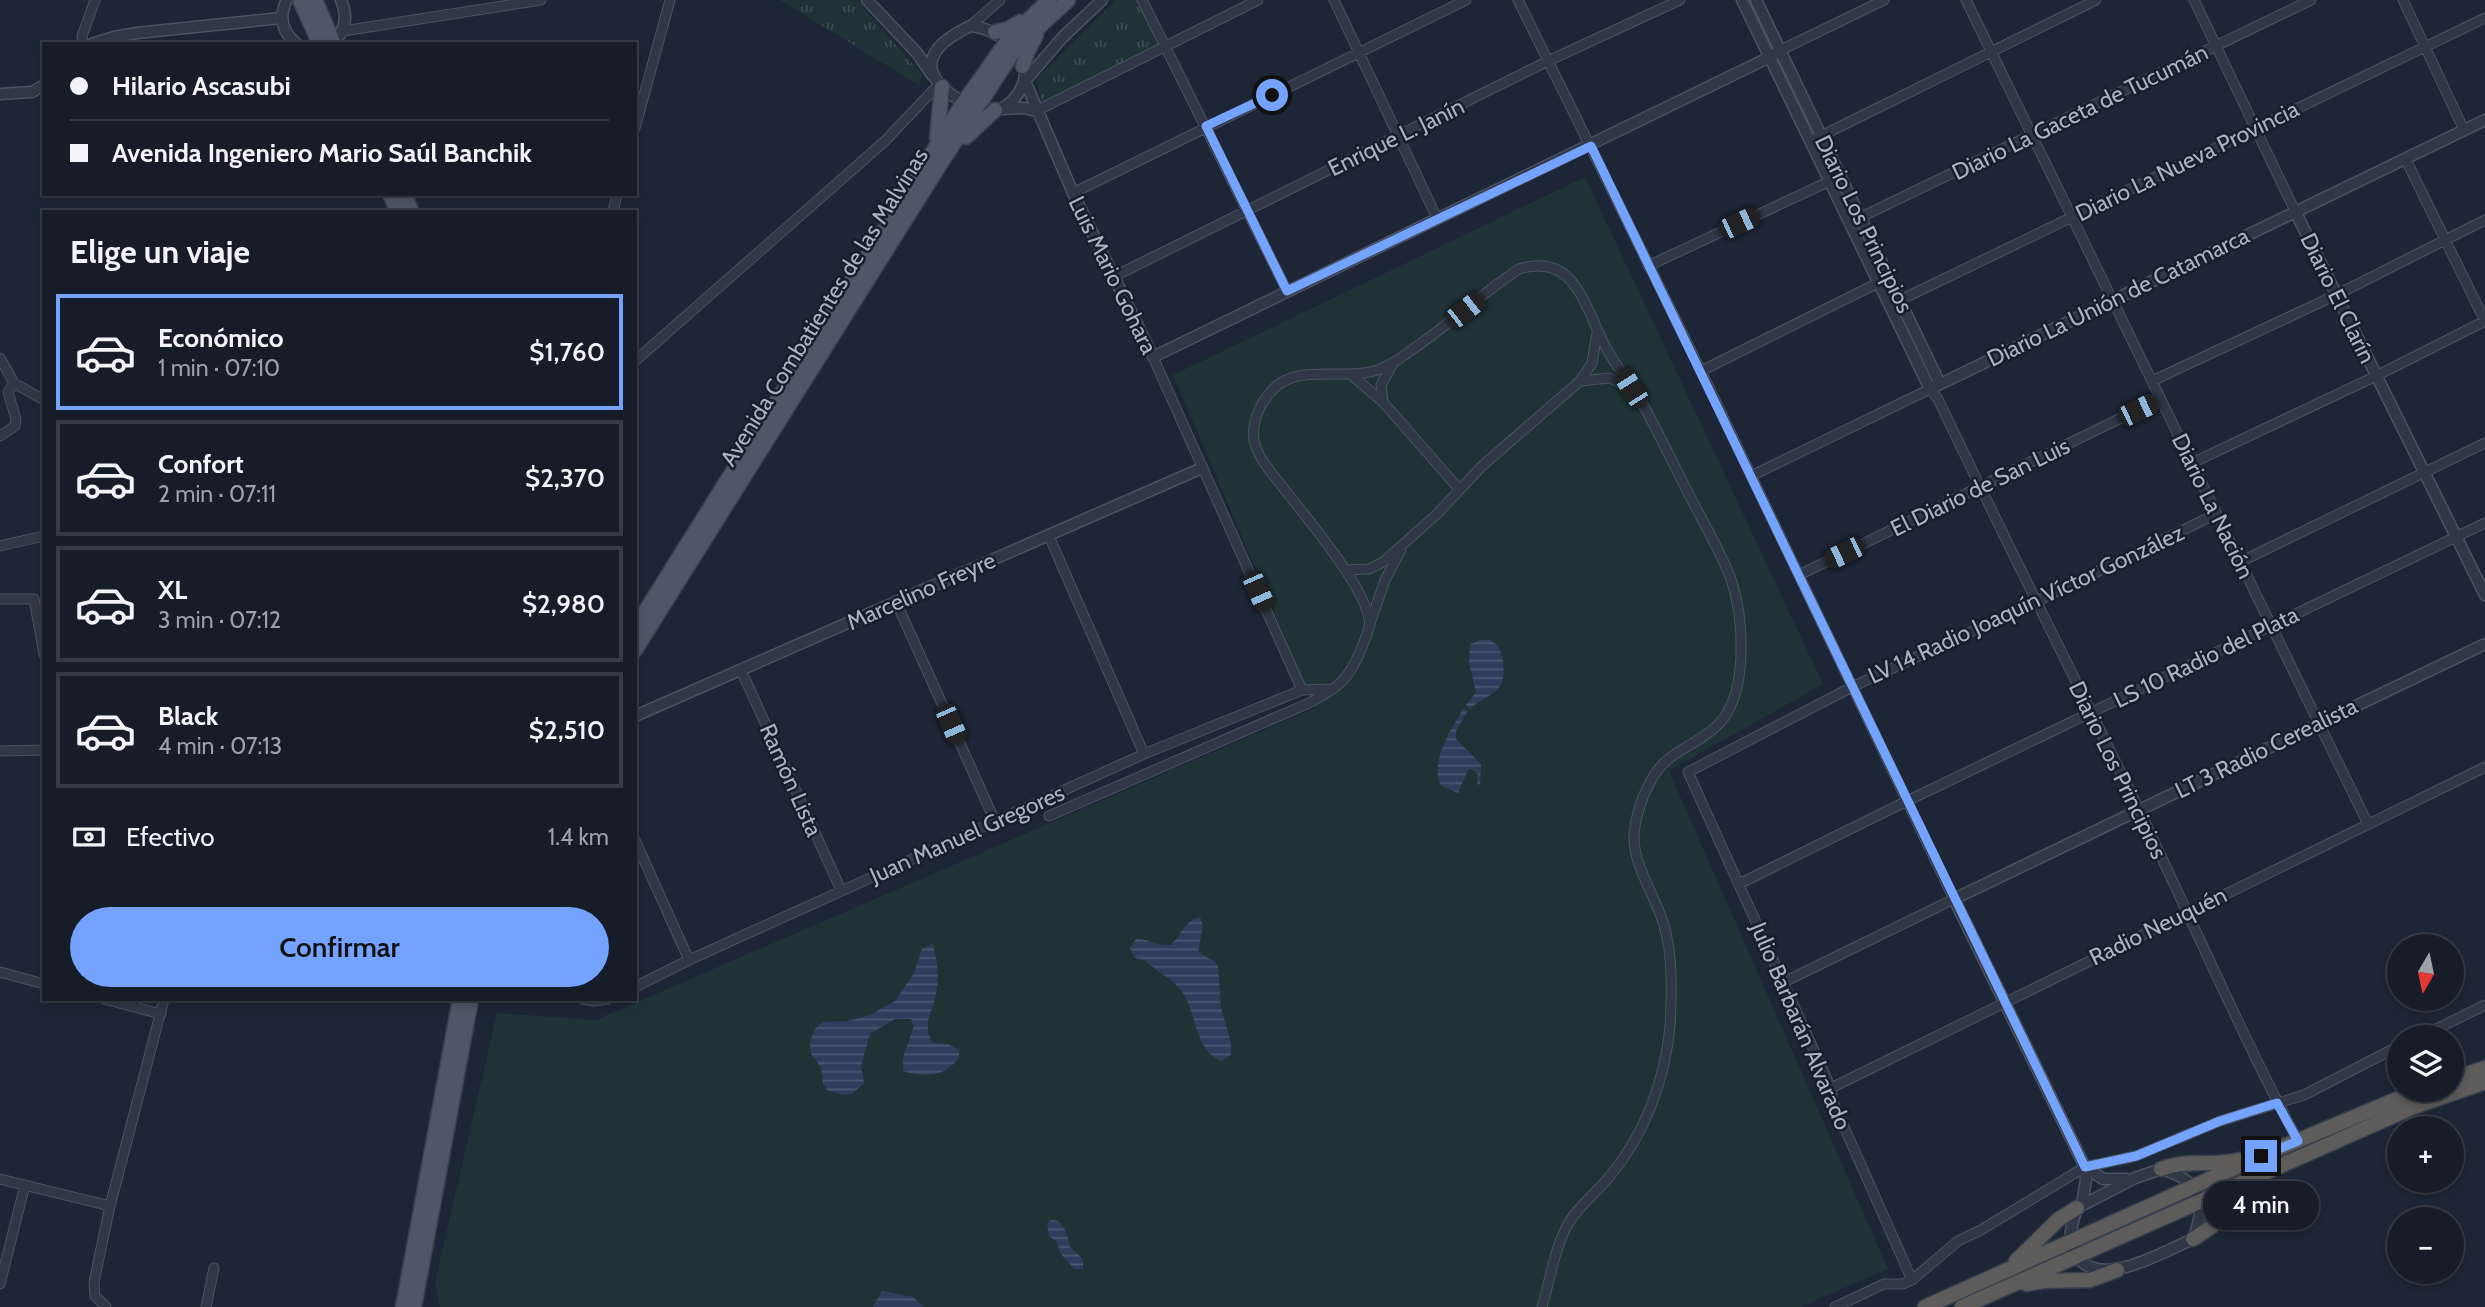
<!DOCTYPE html>
<html lang="es">
<meta charset="utf-8">
<style>
body{margin:0;font-family:Cabin,sans-serif;background:#1f2530;color:#f1f3f6;height:100vh;display:flex;flex-direction:column;font-size:26px;white-space:nowrap}
*{box-sizing:border-box;margin:0}
p{font-size:23px;color:#9ea1a8}
.icon{flex:none;width:38px;height:38px;fill:none;stroke:currentColor;stroke-width:2;stroke-linecap:round;stroke-linejoin:round}
.map{position:relative;flex:1;overflow:hidden}
.details{position:absolute;left:42px;top:210px;width:595px;height:791px;display:flex;flex-direction:column;background:#161c28;border-radius:0px;box-shadow:0 4px 10px #0003,0 0 0 2px #353a45}
.details>*{flex:none}
.hud{position:absolute;left:42px;top:42px;width:595px;height:154px;border-radius:0px;box-shadow:0 4px 10px #0003,0 0 0 2px #353a45;display:grid;align-content:center;height:154px;padding:0 28px;background:#161c28}
.needle{width:46px;rotate:189deg}
.buttons{position:absolute;left:2387px;top:934px;display:grid;gap:14px}
.buttons a{display:grid;place-items:center;width:77px;height:77px;border-radius:50%;background:#161c28;box-shadow:0 4px 10px #0003,0 0 0 2px #353a45;font-size:35px}
.end{position:absolute;width:32px;height:32px;margin:-16px;border:9px solid #74a2ff;background:#111;box-shadow:0 0 0 4px #111}
.from{border-radius:50%}
.bubble{position:absolute;height:49px;border-radius:24px;background:#161c28;box-shadow:0 4px 10px #0003,0 0 0 2px #353a45;font-size:23px;font-weight:600;line-height:49px;text-align:center}
.car{position:absolute;width:21px;height:42px;margin:-21px -10px;border-radius:9px;box-shadow:0 0 5px 2px #0007;background:linear-gradient(#222 24%,#8ab4d8 0 40%,#222 0 76%,#8ab4d8 0 86%,#222 0)}
.hud b{display:flex;align-items:center;gap:24px;height:66px;font-size:26px}
.hud b+b{border-top:2px solid #353a45}
.hud i{width:18px;height:18px;background:#f1f3f6}
ul{padding:0;list-style:none}
li{display:flex;align-items:center;gap:21px;height:116px;margin:0 14px 10px;padding:0 14px;border:4px solid #353a45;border-radius:0px}
li div{flex:1}
li b{display:block;font-size:26px}
li em{font-style:normal;font-weight:600}
li.selected{border-color:#74a2ff}
li>.icon{width:63px;height:63px;stroke-width:1.5}
h2{padding:0 28px;font-size:32px;line-height:84px}
.pay{display:flex;align-items:center;gap:18px;height:77px;padding:0 28px;font-size:26px}
.pay p{margin-inline-start:auto}
.action{display:flex;gap:14px;margin-top:auto;padding:14px 28px}
.action a{flex:1;height:80px;border-radius:42px;background:#74a2ff;color:#111;font-size:28px;font-weight:600;line-height:80px;text-align:center}
.map>svg:first-child{display:block}
.grass{fill:url(#grass-tufts)}
.pitch{fill:#1f3337}
.water{fill:url(#water-rules)}
.lines{fill:none;stroke-linecap:round;stroke-linejoin:round}
.minor-casing{stroke:#4b5362;stroke-width:11}
.tertiary-casing{stroke:#4b5362;stroke-width:13}
.primary-casing{stroke:#3a4250;stroke-width:17}
.trunk-casing{stroke:#38404e;stroke-width:17}
.minor{stroke:#303847;stroke-width:9}
.tertiary{stroke:#303847;stroke-width:10}
.primary{stroke:#4e5767;stroke-width:14}
.trunk{stroke:#5e5c5a;stroke-width:14}
.route{stroke:#74a2ff;stroke-width:9}
.labels{text-anchor:middle;dominant-baseline:central;stroke-width:5;stroke-linejoin:round;paint-order:stroke}
.street-label{font-size:23px;fill:#aab2c4;stroke:#161e2b}
</style>
<div class="map">
<svg width="2485" height="1307" viewBox="0 0 2485 1307">
<defs>
<pattern id="grass-tufts" width="24" height="20" patternUnits="userSpaceOnUse" patternTransform="scale(1.75)"><rect width="24" height="20" fill="#1f3337"/><path d="M3 7l-1-3M5 7V3M7 7l1-3M15 17l-1-3M17 17v-4M19 17l1-3" fill="none" stroke="#3d4e52"/></pattern>
<pattern id="water-rules" width="6" height="5" patternUnits="userSpaceOnUse" patternTransform="scale(1.75)"><rect width="6" height="5" fill="#2d3e5d"/><path d="M0 2.5h6" fill="none" stroke="#495873"/></pattern>
</defs>
<rect width="100%" height="100%" fill="#1d2636"/>
<path class="grass" d="M780,0H857L922,75L919,85Z
M1116,0H1139L1166,45L1043,103L1035,80Z"/>
<path class="pitch" d="M1585,177L1823,684L1669,771L1888,1269L1800,1307H440L435,1282L497,1013L596,1020L1315,708L1173,375Z"/>
<path class="water" d="M1481,640C1485,640 1489,639 1492,641C1504,646 1506,674 1501,684C1496,695 1479,700 1470,709L1466,705L1476,692L1469,662L1470,644Z
M1463,709L1468,711L1456,731V739L1481,764L1480,784L1477,785L1478,774L1471,769L1468,770L1458,793L1441,786C1429,764 1451,729 1463,709Z
M1200,917L1203,925L1198,952L1214,961L1218,966L1221,1008L1231,1043V1055L1222,1061C1196,1054 1196,1012 1183,993C1175,981 1164,976 1154,968C1147,962 1144,959 1135,958L1130,948L1136,939C1148,938 1157,947 1170,945C1182,936 1183,921 1200,917Z
M933,944C937,960 940,978 936,994C932,1016 922,1020 932,1043L948,1044L959,1050V1058C944,1077 926,1078 903,1071V1057L914,1026L911,1019H895L870,1034L861,1066L864,1083L853,1093L845,1095L828,1091L823,1084L821,1067L811,1054L810,1042L815,1029L823,1022L848,1021L870,1015L895,1001L914,973L922,949Z
M1051,1220L1058,1221C1067,1229 1067,1236 1070,1247L1083,1259V1269H1074L1061,1254L1057,1242L1049,1236L1047,1223Z
M882,1291L913,1297L924,1307H873Z"/>
<g class="lines">
<g class="minor-casing">
<path id="minor" d="M1142,0L1287,291
M1334,0L1437,218
M1518,0L1701,371L1954,899L1784,982
M1966,0L2368,824
M2194,0L2295,211
M2403,0L2464,130
M970,26L1000,0
M343,31L541,0
M83,44L82,36L95,0
M1781,50L1884,0
M1036,111L1258,0
M635,128L670,0
M1815,139L2096,0
M2405,158L2485,321
M1073,193L1466,0
M613,212L617,194
M1855,220L2311,0
M1648,266L1830,181
M1113,277L1548,61L1680,0
M1894,303L2485,18
M1153,357L1302,690
M0,358L14,383L44,400
M635,361L885,141L939,84
M1701,371L1884,280
M1350,374L1383,402L1459,489
M1580,381L1609,378L1629,386
M2152,381L2336,295L2485,220
M1383,402L1381,385L1392,365
M0,436L15,426L16,419L8,392L14,383
M2192,463L2376,376L2485,321
M1751,476L1930,389L1938,399C2004,538 2073,674 2140,812C2193,922 2241,1034 2298,1141
M1049,536L1144,754
M0,546L44,536
M2240,562L2485,443
M1346,570L1369,569L1383,562L1437,514L1482,466L1580,381L1592,363L1597,332
M1799,575L2160,399
M0,599H34L44,654
M896,602L995,821
M1370,624L1385,580L1401,550
M741,670L841,890
M0,751L44,750
M1049,816L1309,703C1339,687 1349,680 1362,647C1364,641 1368,634 1369,627C1375,597 1301,511 1281,485C1271,472 1257,457 1254,440C1252,424 1258,408 1268,395C1294,360 1340,382 1377,370C1390,366 1402,357 1413,349C1450,324 1482,293 1519,269C1579,251 1585,313 1609,353C1619,370 1632,386 1642,403C1661,437 1677,472 1695,506C1708,531 1723,556 1732,582C1743,617 1747,680 1727,713C1715,734 1690,743 1671,757C1651,771 1639,803 1635,826C1628,861 1657,896 1665,929C1673,959 1672,995 1670,1026C1665,1080 1645,1134 1610,1176C1597,1192 1577,1207 1567,1226C1554,1250 1550,1281 1542,1307
M635,840L689,960
M1739,884L1907,801L2485,523
M0,972L44,984
M635,987L689,960L1144,754L1302,690L1333,689
M104,999L161,1014
M583,999L593,1001L608,999
M2418,1038L2485,1005
M1831,1088L2485,767
M0,1179L110,1206
M1912,1280L1833,1102L1831,1088L1688,772L1852,687L2035,602L2216,514
M0,1284L25,1185
M106,1307L95,1296L94,1282L110,1206L164,999
M206,1307L214,1268
M1835,1307L1884,1284H1903L1912,1280L1958,1241L1981,1230L2085,1167L2136,1156L2220,1121L2304,1095L2399,1046"/>
</g>
<g class="tertiary-casing">
<path id="tertiary" d="M287,0C278,17 282,32 297,44
M867,0L917,53L932,75
M1742,0L1930,389L2485,120
M1756,0L1940,384
M970,26C996,27 1036,56 1022,86C1018,96 1007,109 995,110C972,112 921,84 933,57C939,42 957,33 970,26Z
M92,44L114,37L137,33L281,18
M331,44C346,32 348,17 341,0
M1025,81L1073,193L1153,357L1770,57L1781,50
M1025,81L1062,38L1102,0
M0,94L32,92L44,85
M1001,109L1024,108L1036,111
M2295,211L2485,595
M635,716L1202,468
M2085,1167L2103,1179H2127
M2161,1169C2200,1180 2208,1202 2193,1239C2165,1251 2105,1287 2080,1260C2065,1243 2071,1227 2077,1208L2135,1178Z
M2082,1204L2086,1180L2085,1167L1954,899L2485,644"/>
</g>
<g class="primary-casing">
<path id="primary" d="M300,0L320,44
M315,0L334,44
M995,32L1008,29L1020,22
M1023,66L1027,52L1036,35
M966,137L995,110
M937,138L942,87
M390,194L398,212
M404,194L412,212
M635,628L964,102L1008,40L1049,0
M635,650L937,169L1015,49L1068,0
M403,1307L460,999
M414,1307L471,999"/>
</g>
<g class="trunk-casing">
<path id="trunk" d="M2452,1079L2485,1068
M2161,1169C2190,1158 2211,1167 2239,1160
M2193,1239L2211,1227L2242,1192L2257,1183
M2016,1261L2059,1219L2077,1208
M2027,1284L2044,1281L2090,1280L2117,1270
M1925,1307L2261,1156L2419,1090
M1962,1307L2411,1108L2485,1082"/>
</g>
<use href="#minor" class="minor"/>
<use href="#tertiary" class="tertiary"/>
<use href="#primary" class="primary"/>
<use href="#trunk" class="trunk"/>
</g>
<g class="lines">
<path class="route" d="M1272,95L1206,126L1287,291L1591,146L2085,1167L2136,1156L2220,1121L2277,1103L2298,1141L2261,1156"/>
</g>
<g class="labels">
<g class="street-label">
<text transform="translate(2080 112) rotate(-26)">Diario La Gaceta de Tucumán</text>
<text transform="translate(1396 137) rotate(-26)">Enrique L. Janín</text>
<text transform="translate(2187 161) rotate(-26)">Diario La Nueva Provincia</text>
<text transform="translate(1864 224) rotate(64)">Diario Los Principios</text>
<text transform="translate(1113 275) rotate(64)">Luis Mario Gohara</text>
<text transform="translate(2118 297) rotate(-26)">Diario La Unión de Catamarca</text>
<text transform="translate(2338 298) rotate(64)">Diario El Clarín</text>
<text transform="translate(824 307) rotate(-58)">Avenida Combatientes de las Malvinas</text>
<text transform="translate(1980 487) rotate(-26)">El Diario de San Luis</text>
<text transform="translate(2213 506) rotate(64)">Diario La Nación</text>
<text transform="translate(921 591) rotate(-24)">Marcelino Freyre</text>
<text transform="translate(2026 604) rotate(-25)">LV 14 Radio Joaquín Víctor González</text>
<text transform="translate(2206 657) rotate(-26)">LS 10 Radio del Plata</text>
<text transform="translate(2266 748) rotate(-26)">LT 3 Radio Cerealista</text>
<text transform="translate(2118 770) rotate(64)">Diario Los Principios</text>
<text transform="translate(791 780) rotate(66)">Ramón Lista</text>
<text transform="translate(967 834) rotate(-24)">Juan Manuel Gregores</text>
<text transform="translate(2158 926) rotate(-26)">Radio Neuquén</text>
<text transform="translate(1801 1026) rotate(67)">Julio Barbarán Alvarado</text>
</g>
</g>
</svg>
<div class="buttons">
<a><svg class="needle" viewBox="-14 -14 28 28"><path d="M0-13l5 13h-10z" fill="#e53935"/><path d="M0 13l5-13h-10z" fill="#9ea1a8"/></svg></a>
<a><svg class="icon" aria-label="layers" viewBox="0 0 24 24"><path d="M12 4l9 5-9 5-9-5zM3 14l9 5 9-5"/></svg></a>
<a>+</a>
<a>−</a>
</div>
<i class="end from" style="left:1272px;top:95px"></i>
<i class="end" style="left:2261px;top:1156px"></i>
<div class="bubble" style="left:2203px;top:1181px;width:116px">4 min</div>
<i class="car" style="left:1739px;top:223px;rotate:65deg"></i>
<i class="car" style="left:1465px;top:310px;rotate:52deg"></i>
<i class="car" style="left:1631px;top:388px;rotate:328deg"></i>
<i class="car" style="left:2138px;top:410px;rotate:64deg"></i>
<i class="car" style="left:1844px;top:553px;rotate:244deg"></i>
<i class="car" style="left:1258px;top:591px;rotate:156deg"></i>
<i class="car" style="left:951px;top:724px;rotate:156deg"></i>
<div class="hud">
<b><i class="from"></i>Hilario Ascasubi</b>
<b><i></i>Avenida Ingeniero Mario Saúl Banchik</b>
</div>
<section class="details">
<h2>Elige un viaje</h2>
<ul>
<li class="selected"><svg class="icon" aria-label="car" viewBox="0 0 24 24"><path d="M5 17H2v-5l4-1 3-4h7l3 4 3 1v5h-3M9 17h6M6 11h13"/><circle cx="7" cy="17" r="2"/><circle cx="17" cy="17" r="2"/></svg><div><b>Económico</b><p>1 min · 07:10</p></div><em>$1,760</em></li>
<li><svg class="icon" aria-label="car" viewBox="0 0 24 24"><path d="M5 17H2v-5l4-1 3-4h7l3 4 3 1v5h-3M9 17h6M6 11h13"/><circle cx="7" cy="17" r="2"/><circle cx="17" cy="17" r="2"/></svg><div><b>Confort</b><p>2 min · 07:11</p></div><em>$2,370</em></li>
<li><svg class="icon" aria-label="car" viewBox="0 0 24 24"><path d="M5 17H2v-5l4-1 3-4h7l3 4 3 1v5h-3M9 17h6M6 11h13"/><circle cx="7" cy="17" r="2"/><circle cx="17" cy="17" r="2"/></svg><div><b>XL</b><p>3 min · 07:12</p></div><em>$2,980</em></li>
<li><svg class="icon" aria-label="car" viewBox="0 0 24 24"><path d="M5 17H2v-5l4-1 3-4h7l3 4 3 1v5h-3M9 17h6M6 11h13"/><circle cx="7" cy="17" r="2"/><circle cx="17" cy="17" r="2"/></svg><div><b>Black</b><p>4 min · 07:13</p></div><em>$2,510</em></li>
</ul>
<div class="pay"><svg class="icon" aria-label="cash" viewBox="0 0 24 24"><path d="M3 7h18v10H3z"/><circle cx="12" cy="12" r="2"/></svg>Efectivo<p>1.4 km</p></div>
<div class="action"><a>Confirmar</a></div>
</section>
</div>
